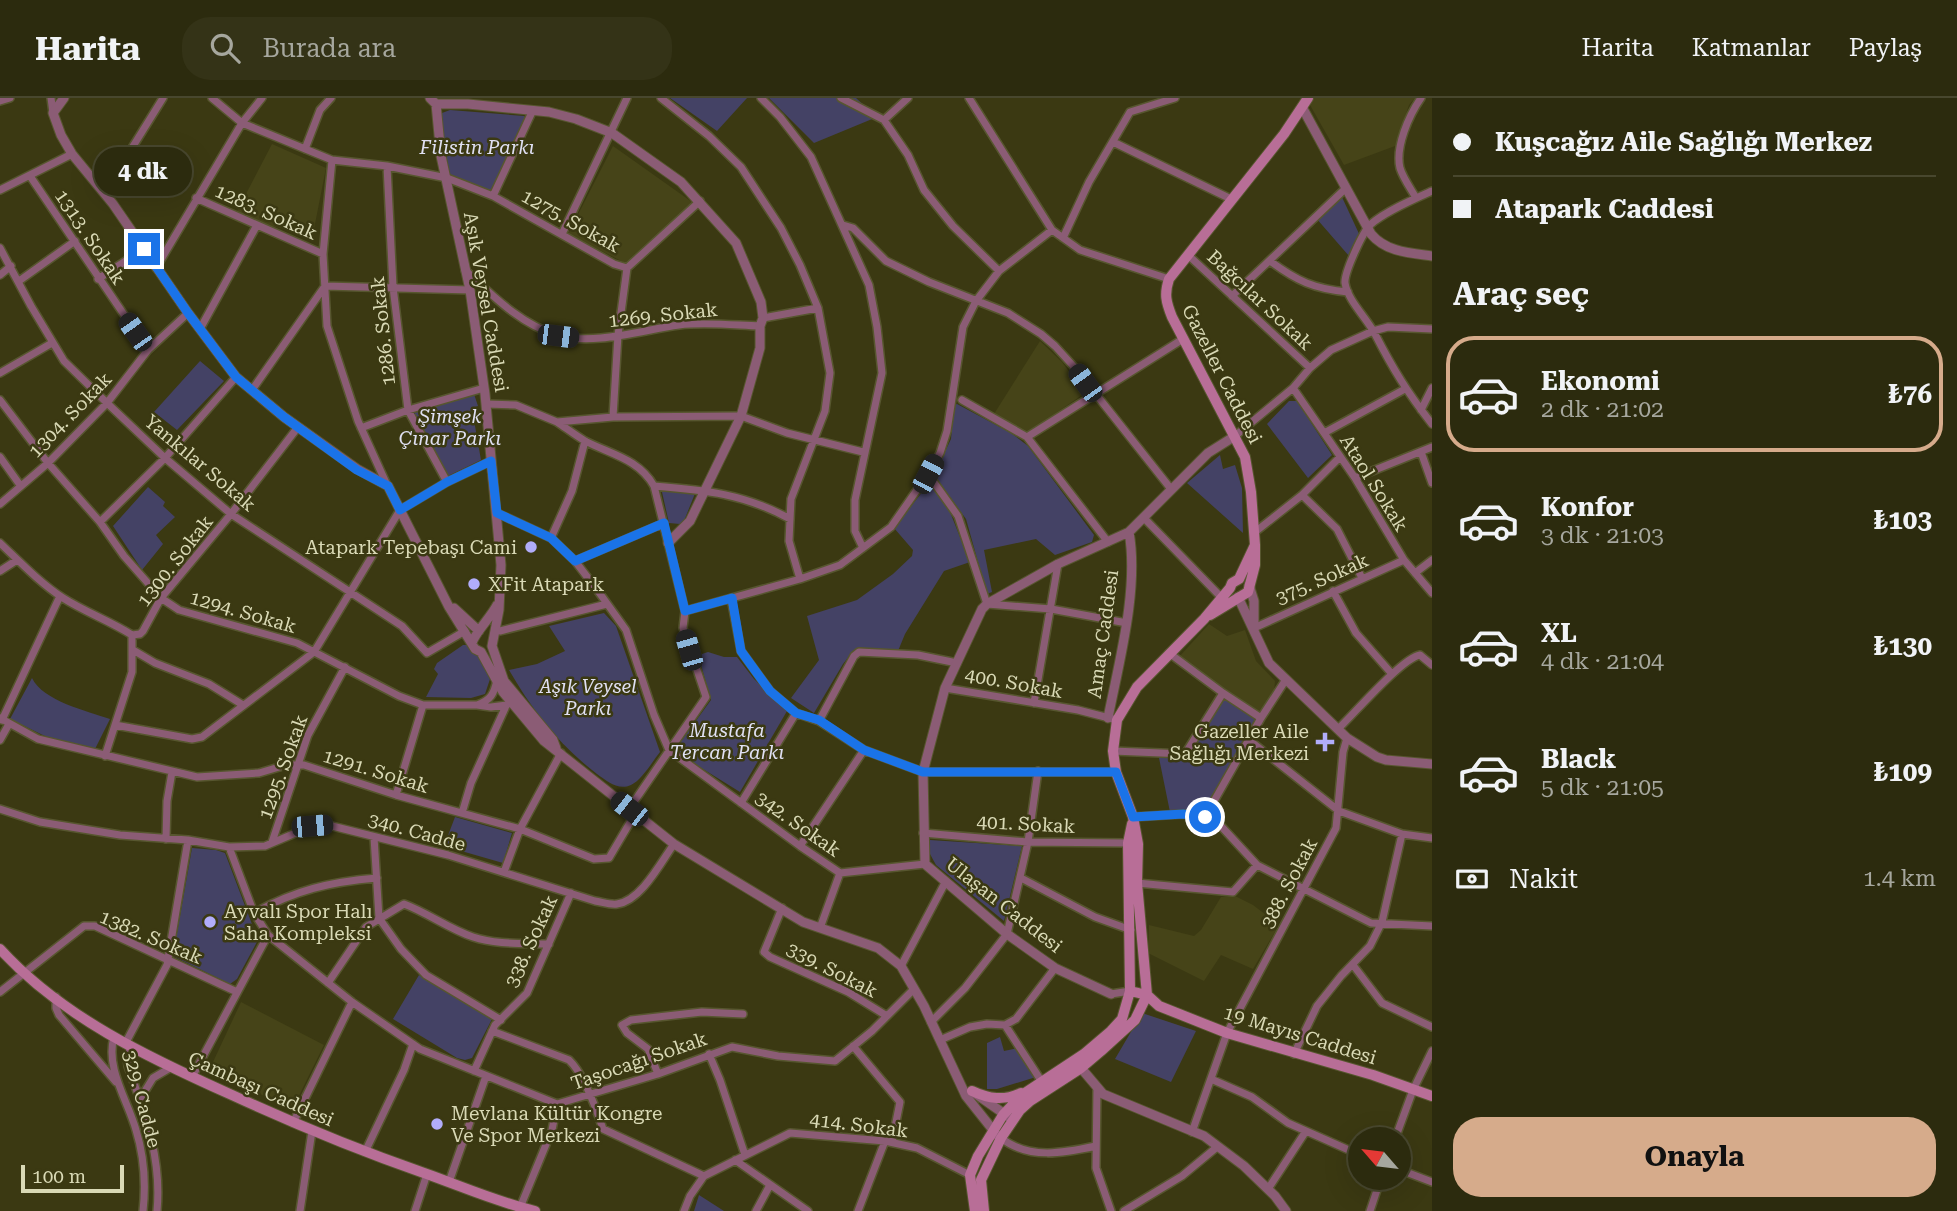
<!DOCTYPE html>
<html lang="tr">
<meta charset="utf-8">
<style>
body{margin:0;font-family:"Roboto Serif",serif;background:#343317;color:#f1f3f6;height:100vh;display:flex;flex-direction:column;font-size:26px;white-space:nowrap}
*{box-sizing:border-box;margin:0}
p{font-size:23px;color:#a6a79e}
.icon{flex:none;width:38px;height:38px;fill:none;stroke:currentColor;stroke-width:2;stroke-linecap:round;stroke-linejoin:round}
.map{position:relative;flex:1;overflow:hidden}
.drawer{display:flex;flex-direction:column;background:#2c2b0e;width:525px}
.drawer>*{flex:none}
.guide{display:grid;align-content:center;height:154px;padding:0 21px;background:#2c2b0e}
.needle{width:46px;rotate:298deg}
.controls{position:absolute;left:1348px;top:1029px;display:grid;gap:14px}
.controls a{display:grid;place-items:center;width:63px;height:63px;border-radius:50%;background:#2c2b0e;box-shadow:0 7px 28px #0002,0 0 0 2px #48472e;font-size:35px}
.scale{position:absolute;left:21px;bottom:18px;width:103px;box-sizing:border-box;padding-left:7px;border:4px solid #d9d9b5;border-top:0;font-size:19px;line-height:24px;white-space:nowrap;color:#d9d9b5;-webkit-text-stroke:5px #3b3912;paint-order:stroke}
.end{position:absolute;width:32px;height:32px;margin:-16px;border:9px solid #1a73e8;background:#fff;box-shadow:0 0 0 4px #fff}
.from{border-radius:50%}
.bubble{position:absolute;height:49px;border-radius:24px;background:#2c2b0e;box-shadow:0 7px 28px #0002,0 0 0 2px #48472e;font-size:23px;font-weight:700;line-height:49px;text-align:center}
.car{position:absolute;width:21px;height:42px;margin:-21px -10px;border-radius:9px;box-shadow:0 0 5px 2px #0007;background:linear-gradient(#222 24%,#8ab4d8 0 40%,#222 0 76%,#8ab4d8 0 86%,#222 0)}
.guide b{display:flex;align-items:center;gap:24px;height:66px;font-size:26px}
.guide b+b{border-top:2px solid #48472e}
.guide i{width:18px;height:18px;background:#f1f3f6}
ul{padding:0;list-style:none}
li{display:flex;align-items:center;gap:21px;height:116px;margin:0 14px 10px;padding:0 7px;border:4px solid transparent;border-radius:28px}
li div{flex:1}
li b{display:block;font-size:26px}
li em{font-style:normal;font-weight:700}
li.current{border-color:#d6ab8b}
li>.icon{width:63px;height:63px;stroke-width:1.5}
h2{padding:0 21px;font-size:32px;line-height:84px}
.pay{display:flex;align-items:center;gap:18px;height:77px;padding:0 21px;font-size:26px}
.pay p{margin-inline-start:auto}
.button{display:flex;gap:14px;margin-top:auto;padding:14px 21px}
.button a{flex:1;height:80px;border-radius:28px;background:#d6ab8b;color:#111;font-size:28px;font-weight:700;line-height:80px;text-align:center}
header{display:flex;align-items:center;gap:42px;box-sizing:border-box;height:98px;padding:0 35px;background:#2c2b0e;border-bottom:2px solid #48472e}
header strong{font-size:33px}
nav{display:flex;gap:38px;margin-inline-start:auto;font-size:24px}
.search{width:490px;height:63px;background:#343317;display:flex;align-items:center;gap:18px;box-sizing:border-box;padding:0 24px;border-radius:28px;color:#a6a79e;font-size:26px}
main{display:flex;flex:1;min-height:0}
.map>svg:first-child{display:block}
.built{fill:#464418}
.green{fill:#444265}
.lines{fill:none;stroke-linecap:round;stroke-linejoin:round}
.minor-casing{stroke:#57562f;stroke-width:10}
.tertiary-casing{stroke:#57562f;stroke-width:11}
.secondary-casing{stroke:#57562f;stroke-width:12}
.minor{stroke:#8b5c75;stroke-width:7}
.tertiary{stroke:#8b5c75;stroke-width:9}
.secondary{stroke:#b86e97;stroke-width:10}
.route{stroke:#1a73e8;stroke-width:9}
.poi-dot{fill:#b1adfa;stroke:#3b3912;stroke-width:2.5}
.labels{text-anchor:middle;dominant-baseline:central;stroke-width:5;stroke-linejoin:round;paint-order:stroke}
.park-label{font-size:19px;font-style:italic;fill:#e0e0f3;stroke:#3b3912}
.street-label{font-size:19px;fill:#d9d9b5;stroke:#3b3912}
.poi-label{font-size:19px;fill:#d9d9b5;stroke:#3b3912;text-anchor:start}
</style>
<header>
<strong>Harita</strong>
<div class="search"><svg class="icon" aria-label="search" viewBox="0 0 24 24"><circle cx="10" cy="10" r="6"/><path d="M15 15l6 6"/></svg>Burada ara</div>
<nav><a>Harita</a><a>Katmanlar</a><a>Paylaş</a></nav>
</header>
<main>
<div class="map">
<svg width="1432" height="1113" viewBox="0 0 1432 1113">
<rect width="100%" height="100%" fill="#3b3912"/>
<path class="built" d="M1313,0H1415L1409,7L1395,48L1344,67L1310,7Z
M272,46L326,70L313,136L265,127L237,113Z
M613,48L692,104L625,165L568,136Z
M1040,243L1062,264L1085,295L1027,335L994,316Z
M1209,526L1227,538L1245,532L1256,563L1275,583L1274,594L1260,615L1179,559Z
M1235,798L1253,807L1279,827L1253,871L1221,857L1204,883L1148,855L1149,827L1194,838L1201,832L1221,799Z
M241,904L324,947L292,1012L215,973L213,964Z"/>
<path class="green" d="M670,0H747L717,33Z
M769,0H856L877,19L814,45Z
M450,12L524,18L527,21L490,94L450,78L441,28L442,15Z
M1341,97L1361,140L1349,158L1316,120Z
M200,263L224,283L177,332L154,314Z
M474,296L478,308L472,311L481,362L448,378L414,317L415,313Z
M1289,303H1297L1332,357L1308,380L1267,326Z
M957,306L1011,335L1028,348L1094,437L1092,444L1055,457L1036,441L984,452L992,494L987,496L966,421L934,377L951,341L954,307Z
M1220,357L1223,371L1235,367L1242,390L1243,435L1187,385Z
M930,384L948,409L970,464L944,473L905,536L898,553L864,551L853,553L843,566L814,615L791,600L819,562L807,518L857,502L893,476L912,458L913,452L894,430Z
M148,389L165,404L163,408L175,419L156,437L163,446L142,472L113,428Z
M696,393L684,423L680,426L669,425L662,394Z
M604,515L616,528L660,654C652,664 642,682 631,687C618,693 607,683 597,676C560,648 532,612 509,572L537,566L565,553L549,528Z
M463,547H469L475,557H478L490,581L485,596L471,600L426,599L438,576L434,571L437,565Z
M708,554L724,559H737L754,581L787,613L740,694L674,653L711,602L701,567L702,556Z
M32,580C43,603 87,613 110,621L95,651L51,641L10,621Z
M1224,598L1256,619L1207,708L1198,715L1170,714L1158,655L1186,657Z
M455,719L512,735L503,765L444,748Z
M930,742L1022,748L1004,823L936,767L930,756Z
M192,750L216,752L225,755L258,842L237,881L230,886L173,858Z
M419,877L492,921L472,960L465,962L457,960L393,921Z
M1142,915L1196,933L1171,984L1115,961Z
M1000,939L1004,953L1018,950L1036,979L997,991H987V945Z
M699,1097L724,1113H694Z"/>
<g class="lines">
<g class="minor-casing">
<path id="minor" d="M51,0L53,15
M212,0L242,25L332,62L387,68L447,80L493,98L614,166L627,170L700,103
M661,0L709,38L741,69L781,130L800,167L818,210L830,275L825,313L791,401L789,443L800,481
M761,0L780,19L811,59L869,187L877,229L882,275L855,402V433L863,450
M841,0L884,22L908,57L924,92L953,128L999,173
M969,0L1052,132L1080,152L1169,181
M0,3L10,0
M884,22L908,0
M1113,44L1231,101
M305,51L320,12L331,0
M332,62L323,156L327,228L358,323L387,387
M387,68L393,189L408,312L447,384
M30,78L148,252
M0,92L72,56
M1432,93C1414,101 1386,113 1371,126C1363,133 1344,175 1345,185C1348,203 1366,219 1375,236C1393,271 1407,294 1432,326
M104,95L163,0
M493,98L533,12
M196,100L323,156
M1416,100C1411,91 1403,80 1400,70C1395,49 1409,17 1421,0
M843,127L853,130L886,163L929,184L1008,215L1041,236L1055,248L1076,271L1171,391
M562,136L627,0
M1063,140L1089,84L1130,14L1175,0
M0,150L31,208L64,263L107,305L165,360L231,416L402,528L427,555L465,533
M1188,157L1310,270
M1270,163C1297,183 1314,191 1348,194
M156,170L242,25L262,0
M465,172C492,197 521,227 557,237C593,248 642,232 679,227C706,224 733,227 760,228
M0,177L11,168
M98,181L144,151
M19,183L75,143
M1232,198L1345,91
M763,220L818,210
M200,231L257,127
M0,275L52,245
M1293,290L1355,380L1404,462L1432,495
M252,292L325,188L470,192
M0,302L48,365L100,424L124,458L161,500L179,512L297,545L399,598L423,607H477
M962,302L1027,339L1183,241
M486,306L516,307L557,324L613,319L741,318L787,335L863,354
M1421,312L1432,290
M613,319L618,237L627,170
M557,324C566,330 575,337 585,343C610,356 639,361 654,388L685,513L683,530L706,599L629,711
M361,330L408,312L484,290
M1324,335L1405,291
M1235,338L1293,290L1310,270L1331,252L1373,233L1388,229L1432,231
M1027,339L1108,444
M1421,354L1432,385
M0,359L20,387
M928,376L958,418L987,506L1051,511L1127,525
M1355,380L1432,349
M654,388C705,392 745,396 790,421
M1302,397L1337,431L1362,480
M0,406L48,365L107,305L148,252L188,215
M497,415L551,440L575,463L598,493L626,532L654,617L669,652L800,748L840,775L925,766
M1144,420L1221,499
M100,424L165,360L236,279
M1255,434L1302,397L1340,359
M551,440L572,393L585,343
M0,445C20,464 40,485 63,500C85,514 110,523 132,537
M575,463L664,425
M0,473L17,462
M1415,475L1432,462
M1333,493L1356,535L1392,576
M731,500L741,553L770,593L796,615L819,623L864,652L923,674H1116
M685,513L800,481L840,467L891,429L928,376L940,355L947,333L963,229L976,203L999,173L1052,132
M1254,530L1404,462
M500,533L607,506
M133,552L155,565L209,586L243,607
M1169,555L1223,595L1261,620
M497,582C494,596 491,602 477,607L491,609L507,607
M945,590L1078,612L1113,621
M1034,605L1058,466
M0,620L38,641L197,679L259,675L286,667H304L396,697L520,731L594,761L609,760L635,716
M2,622L60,498
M819,623L854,558L859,554L918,557L957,565
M115,627L192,641L202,639L314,554L400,412L447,384L491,363
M1338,631C1354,616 1402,560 1420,557L1432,567
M0,642L9,626
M1249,642L1339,713L1402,736L1432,740
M1113,653L1185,656L1223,595
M105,658L132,574V537L140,536L143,533L161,500L231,416L298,329
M396,697L423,607
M741,705L796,615
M0,711L40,724L120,737L188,742L229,749L265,748L312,728L328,727L448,757L595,803C602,804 610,807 617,806C641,803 661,764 674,746
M462,715L471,685L506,608
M1133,719L1183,716L1205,719L1220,727L1257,767L1371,825L1432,828
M1205,719L1261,620L1285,583
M923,735L1028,744L1128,745
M374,739L379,820L401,851L426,877L501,922
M166,741L167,703L172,674
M272,744L308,637L345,569
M800,748L864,652
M504,774L520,731L561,655
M1021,780L1095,819L1131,832
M1137,785L1233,794L1257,767
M782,810L764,854L770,859L848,894L887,918
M254,815C296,792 329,784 377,780
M820,830L840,775
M268,837L352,904L420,951L557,1006L658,976L732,949L778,958L835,963L872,933L914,891
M1353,867L1382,905L1432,929
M901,868L946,783
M328,885L366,829L404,806C428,815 449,831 473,839C497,847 524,845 549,846
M0,894L84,828H95L237,894
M1111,896L1130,893
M56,899V910L59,917L116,984
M931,924L965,890L1007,836L1028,744L1038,673
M1005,927L1042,984
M492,933L569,962C584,976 596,1010 603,1031L704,1078
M114,939C105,970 128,1003 136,1032C144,1058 146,1086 143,1113
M940,942L970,929L987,926L1005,927L1016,921L1055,870
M125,946L167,867L188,742
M853,948L900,1004L892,1044
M131,950L127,958L128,968C145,1016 162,1060 157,1113
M709,956L720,982L745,1057
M1294,956L1317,908L1341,878L1370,848L1382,824L1402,736
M474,973L495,927L527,895L571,795
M658,976L648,951L627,935L622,927L631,922L702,914L743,916
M192,979L268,837L254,815L229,749
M1211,981L1252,999L1288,1025L1360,1057
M1097,989L1096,1070L1111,1113
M140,1001L153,980L170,970
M293,1025L352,904
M1192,1034L1227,935L1336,730L1343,654L1347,640
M1001,1040C1029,1062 1064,1055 1096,1048
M1395,1041L1413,992L1432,953
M365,1054L404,972L413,946
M735,1062L808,1113
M1398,1071L1432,1084
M449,1084L486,978
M1268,1091L1306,1033
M519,1112L552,1032L557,1006
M300,1113L312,1033
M415,1113L427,1076
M684,1113L690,1098L704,1078L790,1035L885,1043L917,1050L970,1077
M756,1113L770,1087
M858,1113L885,1043
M1124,1113L1182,1078L1217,1049
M1370,1113L1381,1080"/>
</g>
<g class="tertiary-casing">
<path id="tertiary" d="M64,0L53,15L61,37L72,56L113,106L188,215L236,279L284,319L357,371L388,388L449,509L475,551L481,554L503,594L544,643L674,746L803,824L878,850L901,868L924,908L966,998L997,1037
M430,0L436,6L441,58L470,192L485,296L501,467L499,512L492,548L504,583L553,642L556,650
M436,6H468L549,14L576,21L612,35L681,84L736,145L761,204L763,220L760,228V250L741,318L690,423L668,445
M1302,9L1371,136C1386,154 1410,155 1432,158
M1249,487L1254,503V530
M1238,499L1269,565L1347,640L1377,659L1386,662L1432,666
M454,510L479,533
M472,545C474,536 491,519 497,507
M1108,620C1119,564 1139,491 1129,434
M1111,896L1055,870L1007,836L925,766L923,674L945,590L982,511L987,506L1058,466L1129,434L1208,355L1235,338
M1081,970L1103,996L1204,1038L1244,1068L1275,1098L1286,1113
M976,996L1013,1022"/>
</g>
<g class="secondary-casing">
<path id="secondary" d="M1210,517L1248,494L1255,467V447L1251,394L1245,359L1172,219C1166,204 1164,196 1169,181L1284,36L1308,0
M0,851C62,919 149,960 232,997C295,1026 358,1052 424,1075C461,1088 497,1104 535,1113
M1130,893L1147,897L1159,908L1227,935L1373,977L1432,998
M972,993C989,1001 1004,1003 1021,995
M975,1113L970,1077L978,1058L1003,1017L1022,997L1084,956L1111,933L1122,921L1130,893L1128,745L1132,726
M984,1113L981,1082L1001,1040L1020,1012L1030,1003L1081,970L1101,953L1135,922L1147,897L1137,785L1138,746L1133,719L1116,674L1113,653L1117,622L1137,589L1204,521L1230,490L1232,485L1239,481L1255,447"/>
</g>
<use href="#minor" class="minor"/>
<use href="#tertiary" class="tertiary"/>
<use href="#secondary" class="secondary"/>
</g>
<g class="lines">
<path class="route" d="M144,151L188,215L236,279L284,319L357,372L388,388L400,412L447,384L491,363L497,415L551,440L575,463L664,425L685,513L732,500L741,553L770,593L796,615L819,622L864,652L923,674H1116L1133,719L1183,716L1205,719"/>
</g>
<g class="poi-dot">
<circle cx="531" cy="449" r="7"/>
<circle cx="474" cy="486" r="7"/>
<path d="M1321.5 633.5h7v7h7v7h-7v7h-7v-7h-7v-7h7z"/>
<circle cx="210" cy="824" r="7"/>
<circle cx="437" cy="1026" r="7"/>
</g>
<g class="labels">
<g class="park-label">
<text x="477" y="49">Filistin Parkı</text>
<text x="450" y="318">Şimşek<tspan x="450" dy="22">Çınar Parkı</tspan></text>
<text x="588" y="588">Aşık Veysel<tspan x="588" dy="22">Parkı</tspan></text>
<text x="727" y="632">Mustafa<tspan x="727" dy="22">Tercan Parkı</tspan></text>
</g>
<g class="street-label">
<text transform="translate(266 114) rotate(24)">1283. Sokak</text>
<text transform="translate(571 123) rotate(29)">1275. Sokak</text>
<text transform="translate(90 139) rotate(56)">1313. Sokak</text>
<text transform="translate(1260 202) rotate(43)">Bağcılar Sokak</text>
<text transform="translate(486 204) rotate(80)">Aşık Veysel Caddesi</text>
<text transform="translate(663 217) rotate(-6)">1269. Sokak</text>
<text transform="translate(383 233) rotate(-96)">1286. Sokak</text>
<text transform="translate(1222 276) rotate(63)">Gazeller Caddesi</text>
<text transform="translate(70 317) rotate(-46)">1304. Sokak</text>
<text transform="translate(200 365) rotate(40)">Yankılar Sokak</text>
<text transform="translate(1374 385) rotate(58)">Ataol Sokak</text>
<text transform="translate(175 463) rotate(-52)">1300. Sokak</text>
<text transform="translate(1322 481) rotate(-24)">375. Sokak</text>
<text transform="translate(243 514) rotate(16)">1294. Sokak</text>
<text transform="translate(1103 536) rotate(-82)">Amaç Caddesi</text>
<text transform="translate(1014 585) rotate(10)">400. Sokak</text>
<text transform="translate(283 669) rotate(-70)">1295. Sokak</text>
<text transform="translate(376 673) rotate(17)">1291. Sokak</text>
<text transform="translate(798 726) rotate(35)">342. Sokak</text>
<text transform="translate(1026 726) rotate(3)">401. Sokak</text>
<text transform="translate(417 734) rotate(15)">340. Cadde</text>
<text transform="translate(1289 785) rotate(-62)">388. Sokak</text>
<text transform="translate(1004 807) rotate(38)">Ulaşan Caddesi</text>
<text transform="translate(151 839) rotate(23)">1382. Sokak</text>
<text transform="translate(531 843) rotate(-65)">338. Sokak</text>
<text transform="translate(832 872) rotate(27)">339. Sokak</text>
<text transform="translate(1300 937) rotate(17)">19 Mayıs Caddesi</text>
<text transform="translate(639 963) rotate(-19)">Taşocağı Sokak</text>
<text transform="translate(261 991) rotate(24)">Çambaşı Caddesi</text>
<text transform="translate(142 1001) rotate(75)">329. Cadde</text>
<text transform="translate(859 1027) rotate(7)">414. Sokak</text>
</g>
<g class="poi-label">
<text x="517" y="449" text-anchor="end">Atapark Tepebaşı Cami</text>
<text x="488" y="486">XFit Atapark</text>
<text x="1309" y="633" text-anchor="end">Gazeller Aile<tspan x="1309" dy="22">Sağlığı Merkezi</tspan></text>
<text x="224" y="813">Ayvalı Spor Halı<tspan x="224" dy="22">Saha Kompleksi</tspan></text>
<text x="451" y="1015">Mevlana Kültür Kongre<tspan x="451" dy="22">Ve Spor Merkezi</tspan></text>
</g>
</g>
</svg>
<div class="controls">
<a><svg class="needle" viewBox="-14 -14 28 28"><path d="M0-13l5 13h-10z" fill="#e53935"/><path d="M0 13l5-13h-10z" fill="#a6a79e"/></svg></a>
</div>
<div class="scale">100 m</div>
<i class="end from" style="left:1205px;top:719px"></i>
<i class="end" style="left:144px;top:151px"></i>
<div class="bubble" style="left:94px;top:49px;width:98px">4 dk</div>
<i class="car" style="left:135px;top:234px;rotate:325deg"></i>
<i class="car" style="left:558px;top:238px;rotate:97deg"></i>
<i class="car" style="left:1085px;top:285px;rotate:324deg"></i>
<i class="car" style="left:928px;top:376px;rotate:28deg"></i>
<i class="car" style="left:689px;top:552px;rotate:344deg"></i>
<i class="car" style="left:629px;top:711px;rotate:308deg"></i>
<i class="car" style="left:312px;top:728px;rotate:85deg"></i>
</div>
<section class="drawer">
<div class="guide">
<b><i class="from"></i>Kuşcağız Aile Sağlığı Merkez</b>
<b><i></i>Atapark Caddesi</b>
</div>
<h2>Araç seç</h2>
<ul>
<li class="current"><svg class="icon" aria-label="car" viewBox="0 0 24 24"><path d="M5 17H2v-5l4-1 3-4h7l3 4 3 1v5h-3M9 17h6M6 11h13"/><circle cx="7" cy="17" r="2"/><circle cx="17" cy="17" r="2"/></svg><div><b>Ekonomi</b><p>2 dk · 21:02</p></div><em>₺76</em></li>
<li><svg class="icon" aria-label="car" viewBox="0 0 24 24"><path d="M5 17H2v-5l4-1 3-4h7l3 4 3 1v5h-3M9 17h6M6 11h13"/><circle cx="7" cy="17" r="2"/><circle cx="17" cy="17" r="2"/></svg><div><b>Konfor</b><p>3 dk · 21:03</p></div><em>₺103</em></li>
<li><svg class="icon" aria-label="car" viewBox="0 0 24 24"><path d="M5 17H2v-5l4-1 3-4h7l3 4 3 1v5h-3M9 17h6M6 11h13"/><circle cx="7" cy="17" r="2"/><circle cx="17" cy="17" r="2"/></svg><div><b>XL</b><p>4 dk · 21:04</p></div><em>₺130</em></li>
<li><svg class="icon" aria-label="car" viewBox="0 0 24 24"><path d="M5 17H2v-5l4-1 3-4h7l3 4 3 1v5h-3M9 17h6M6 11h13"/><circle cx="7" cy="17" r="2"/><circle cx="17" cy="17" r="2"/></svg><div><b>Black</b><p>5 dk · 21:05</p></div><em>₺109</em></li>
</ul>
<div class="pay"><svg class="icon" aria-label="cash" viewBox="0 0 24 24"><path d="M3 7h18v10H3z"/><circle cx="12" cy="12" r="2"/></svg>Nakit<p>1.4 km</p></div>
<div class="button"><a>Onayla</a></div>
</section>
</main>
